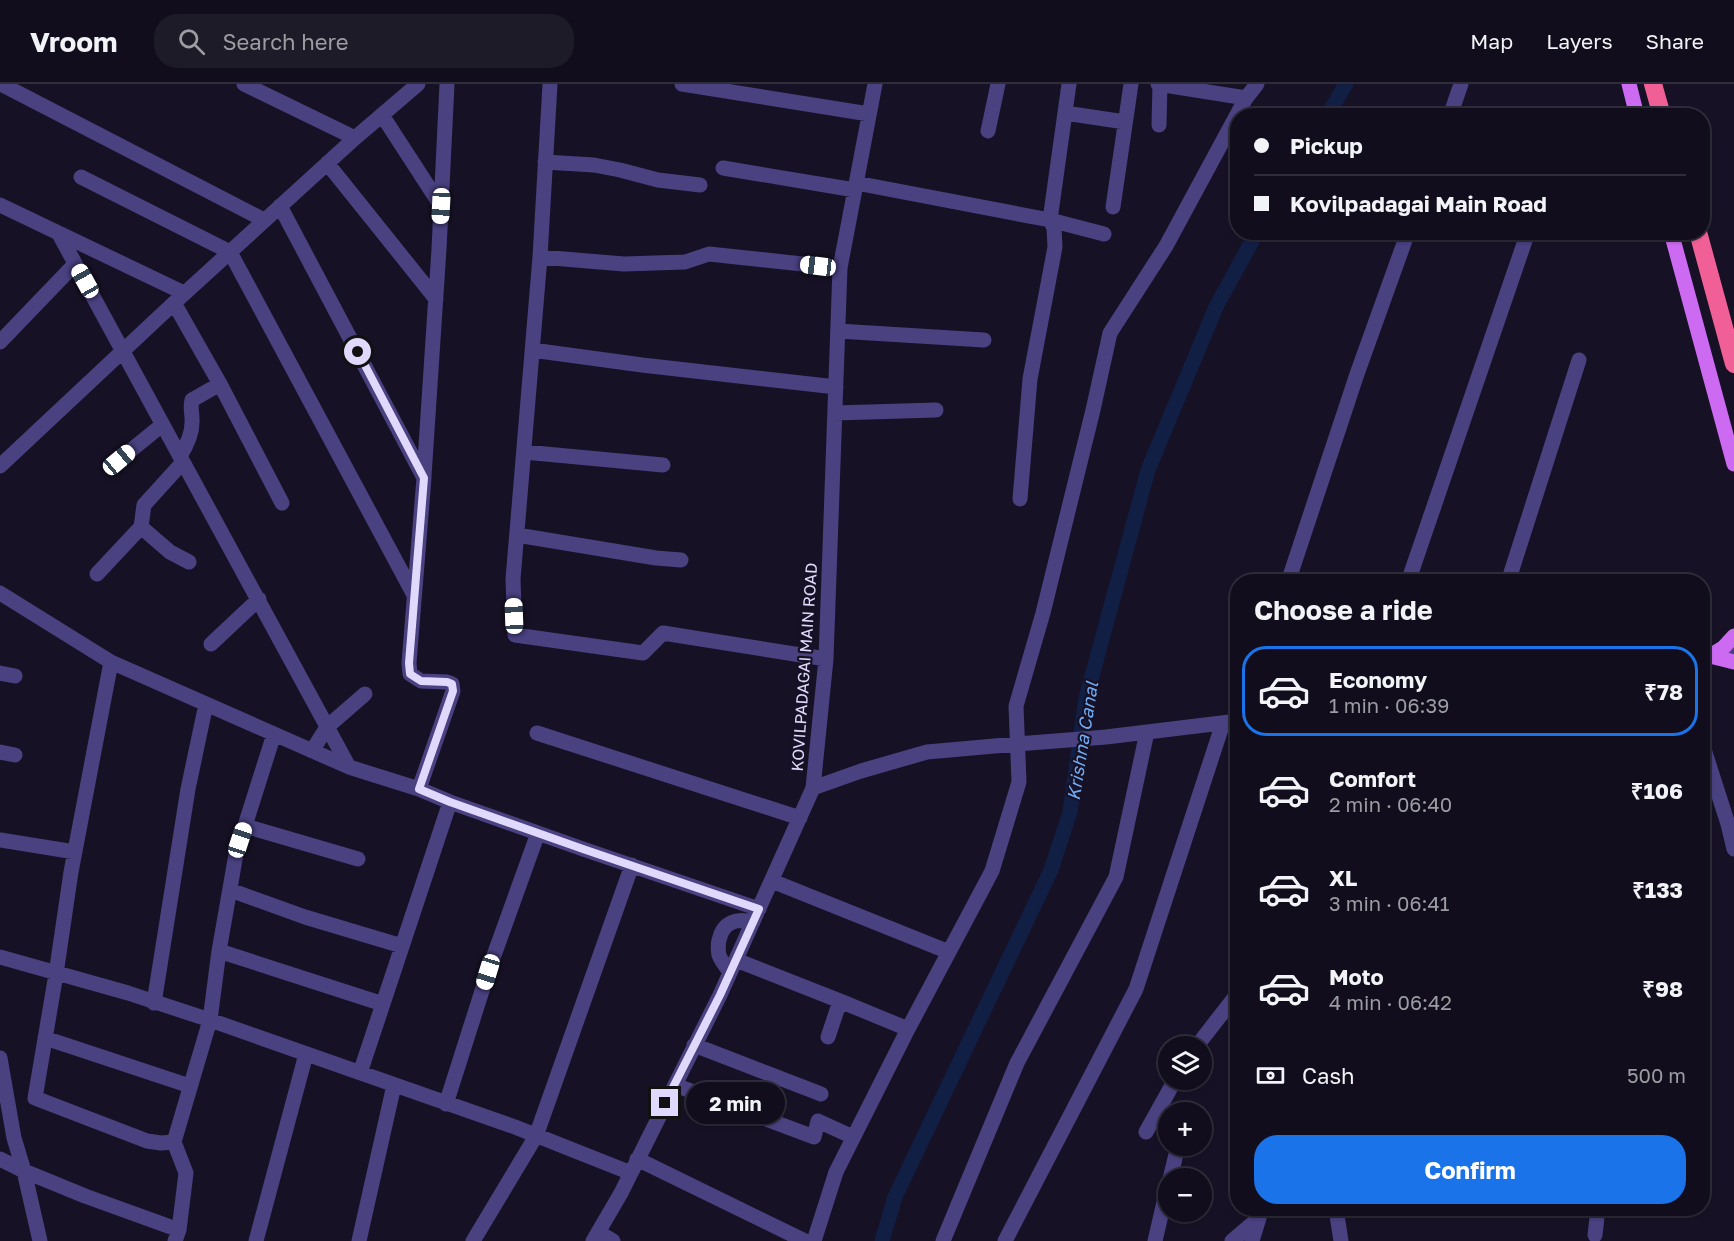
<!DOCTYPE html>
<meta charset="utf-8">
<style>
body{margin:0;font-family:"Golos Text",sans-serif;background:#1e1b29;color:#f1f3f6;height:100vh;display:flex;flex-direction:column;font-size:22px;white-space:nowrap}
*{box-sizing:border-box;margin:0}
p{font-size:20px;color:#9c9ca3}
.icon{flex:none;width:33px;height:33px;fill:none;stroke:currentColor;stroke-width:2;stroke-linecap:round;stroke-linejoin:round}
.map{position:relative;flex:1;overflow:hidden}
.details{position:absolute;left:1230px;top:490px;width:480px;height:642px;display:flex;flex-direction:column;background:#110d1c;border-radius:24px;box-shadow:0 2px 4px #0004,0 0 0 2px #302d3b}
.details>*{flex:none}
.top-card{position:absolute;left:1230px;top:24px;width:480px;height:132px;border-radius:24px;box-shadow:0 2px 4px #0004,0 0 0 2px #302d3b;display:grid;align-content:center;height:132px;padding:0 24px;background:#110d1c}
.controls{position:absolute;left:1158px;top:952px;display:grid;gap:12px}
.controls a{display:grid;place-items:center;width:54px;height:54px;border-radius:50%;background:#110d1c;box-shadow:0 2px 4px #0004,0 0 0 2px #302d3b;font-size:30px}
.end{position:absolute;width:27px;height:27px;margin:-14px;border:8px solid #e0d9fc;background:#111;box-shadow:0 0 0 3px #111}
.from{border-radius:50%}
.bubble{position:absolute;height:42px;border-radius:21px;background:#110d1c;box-shadow:0 2px 4px #0004,0 0 0 2px #302d3b;font-size:20px;font-weight:700;line-height:42px;text-align:center}
.car{position:absolute;width:18px;height:36px;margin:-18px -9px;border-radius:8px;box-shadow:0 0 4px 2px #0007;background:linear-gradient(#fff 24%,#345 0 40%,#fff 0 76%,#345 0 86%,#fff 0)}
.top-card b{display:flex;align-items:center;gap:21px;height:57px;font-size:22px}
.top-card b+b{border-top:2px solid #302d3b}
.top-card i{width:15px;height:15px;background:#f1f3f6}
ul{padding:0;list-style:none}
li{display:flex;align-items:center;gap:18px;height:90px;margin:0 12px 9px;padding:0 12px;border:3px solid transparent;border-radius:24px}
li div{flex:1}
li b{display:block;font-size:22px}
li em{font-style:normal;font-weight:700}
li.selected{border-color:#1a73e8}
li>.icon{width:54px;height:54px;stroke-width:1.5}
h2{padding:0 24px;font-size:27px;line-height:72px}
.pay{display:flex;align-items:center;gap:15px;height:66px;padding:0 24px;font-size:22px}
.pay p{margin-inline-start:auto}
.action{display:flex;gap:12px;margin-top:auto;padding:12px 24px}
.action a{flex:1;height:69px;border-radius:24px;background:#1a73e8;color:#fff;font-size:24px;font-weight:700;line-height:69px;text-align:center}
header{display:flex;align-items:center;gap:36px;box-sizing:border-box;height:84px;padding:0 30px;background:#110d1c;border-bottom:2px solid #302d3b}
header strong{font-size:28px}
nav{display:flex;gap:33px;margin-inline-start:auto;font-size:21px}
.search{width:420px;height:54px;background:#1e1b29;display:flex;align-items:center;gap:15px;box-sizing:border-box;padding:0 21px;border-radius:24px;color:#9c9ca3;font-size:22px}
.map>svg:first-child{display:block}
.lines{fill:none;stroke-linecap:round;stroke-linejoin:round}
.canal{stroke:#111f45;stroke-width:15}
.minor{stroke:#494180;stroke-width:15}
.major{stroke:#cc6af2;stroke-width:15}
.highway{stroke:#f15f97;stroke-width:18}
.route{stroke:#e0d9fc;stroke-width:8}
.labels{text-anchor:middle;dominant-baseline:central;stroke-width:4.5;stroke-linejoin:round;paint-order:stroke}
.street-label{font-size:16px;fill:#e0d9fc;stroke:#171125}
.water-label{font-size:18px;font-style:italic;fill:#70aaf3;stroke:#171125}
</style>
<header>
<strong>Vroom</strong>
<div class="search"><svg class="icon" aria-label="search" viewBox="0 0 24 24"><circle cx="10" cy="10" r="6"/><path d="M15 15l6 6"/></svg>Search here</div>
<nav><a>Map</a><a>Layers</a><a>Share</a></nav>
</header>
<div class="map">
<svg width="1734" height="1157" viewBox="0 0 1734 1157">
<rect width="100%" height="100%" fill="#171125"/>
<g class="lines">
<path class="canal" d="M1327,32L1346,0
M882,1157L895,1113L1051,786L1070,728L1086,614L1148,386L1216,223L1257,148"/>
<path class="minor" d="M1,0L264,136
M244,0L355,54
M550,0L540,173L513,495L515,551L643,569L663,549L826,575
M682,0L869,30
M1158,0L1246,14
M1065,29L1125,38
M382,31L441,122
M1450,32L1461,0
M1159,41L1160,0
M988,47L998,0
M545,78L594,81L620,86L658,96L700,101
M327,79L436,215
M723,84L855,106
M81,93L230,168L414,511
M856,99L1050,136L1104,150
M0,121L184,209
M280,122L424,394L409,579L410,590L421,597L447,598L452,600L453,607L419,705
M1113,123L1131,0
M59,150L349,683
M540,173L624,180L685,178L709,170L840,184
M174,219L220,300L282,419
M838,247L984,256
M0,258L75,180
M532,266L642,281L836,303
M835,329L936,326
M524,368L663,381
M180,372C187,361 193,349 192,335C192,328 190,323 192,316L220,300
M119,376L162,341
M0,382L174,219L355,54L418,0
M424,392L439,165L447,0
M1020,415L1030,295L1055,163L1054,144L1050,136L1069,0
M141,443L170,468L189,478
M517,451L656,474L681,476
M97,490L141,443L144,421L183,378
M1288,498L1357,290L1408,148
M1408,498L1528,148
M1508,498L1579,276
M0,509L111,578L349,683L419,705L450,718L583,765L759,825
M211,560L259,515
M1702,573L1734,569
M111,578L71,788L56,890L35,1014L147,1057L161,1059L174,1058L210,936L219,867L236,770L274,650
M0,589L15,592
M537,649L800,734
M1702,659L1728,740L1734,765
M312,667L327,643L365,610
M0,668L15,671
M813,704L861,687L927,668L1017,660L1106,653L1238,637
M245,742L358,775
M0,756L75,768
M772,797L949,868
M230,806L305,833L402,862
M219,867L383,920
M0,873L128,909L210,936L515,1043L631,1089
M736,876L840,917L828,953
M730,888C726,883 721,877 719,871C718,866 718,861 719,856C723,838 736,834 753,838
M840,917L908,945
M154,919L188,705L206,620
M45,954L190,1002
M694,961L821,1010
M1196,963L1238,909
M0,974L14,1054L24,1087L85,1112L179,1146
M360,989L450,718
M675,1001L814,1053L818,1037L853,1053
M446,1020L488,888L538,749
M1146,1048L1175,996
M174,1058L186,1089L179,1146L175,1157
M0,1075L24,1087L40,1157
M637,1075L805,1157
M1170,1095L1178,1062
M1336,1125L1341,1157
M598,1148L613,1157
M1595,1151L1598,1125
M256,1157L306,970
M359,1157L394,1001
M473,1157L536,1052L632,781
M593,1157L621,1109L720,911L813,704L826,575L840,184L875,0
M814,1157L836,1088L908,945L992,787L1019,698L1016,622L1043,529L1093,326L1110,249L1166,162L1246,14L1257,0
M943,1157L1017,979L1116,793L1147,648
M1005,1157L1136,905L1223,639
M1155,1157L1168,1101
M1232,1157L1259,1134
M1252,1157L1259,1134"/>
<path class="major" d="M1629,0L1637,32
M1671,148L1734,380
M1710,572L1723,564L1734,552
M1710,572L1734,578"/>
<path class="highway" d="M1653,0L1662,32
M1698,148L1734,280"/>
</g>
<g class="lines">
<path class="route" d="M358,268L424,394L409,579L410,590L421,597L447,598L452,600L453,607L419,705L450,718L583,765L759,825L720,911L665,1019"/>
</g>
<g class="labels">
<g class="street-label">
<text transform="translate(804 583) rotate(-86)">KOVILPADAGAI MAIN ROAD</text>
</g>
<g class="water-label">
<text transform="translate(1082 657) rotate(-81)">Krishna Canal</text>
</g>
</g>
</svg>
<div class="controls">
<a><svg class="icon" aria-label="layers" viewBox="0 0 24 24"><path d="M12 4l9 5-9 5-9-5zM3 14l9 5 9-5"/></svg></a>
<a>+</a>
<a>−</a>
</div>
<i class="end from" style="left:358px;top:268px"></i>
<i class="end" style="left:665px;top:1019px"></i>
<div class="bubble" style="left:686px;top:998px;width:99px">2 min</div>
<i class="car" style="left:441px;top:122px;rotate:183deg"></i>
<i class="car" style="left:818px;top:182px;rotate:277deg"></i>
<i class="car" style="left:85px;top:197px;rotate:331deg"></i>
<i class="car" style="left:119px;top:376px;rotate:50deg"></i>
<i class="car" style="left:514px;top:532px;rotate:358deg"></i>
<i class="car" style="left:240px;top:756px;rotate:18deg"></i>
<i class="car" style="left:488px;top:888px;rotate:197deg"></i>
<div class="top-card">
<b><i class="from"></i>Pickup</b>
<b><i></i>Kovilpadagai Main Road</b>
</div>
<section class="details">
<h2>Choose a ride</h2>
<ul>
<li class="selected"><svg class="icon" aria-label="car" viewBox="0 0 24 24"><path d="M5 17H2v-5l4-1 3-4h7l3 4 3 1v5h-3M9 17h6M6 11h13"/><circle cx="7" cy="17" r="2"/><circle cx="17" cy="17" r="2"/></svg><div><b>Economy</b><p>1 min · 06:39</p></div><em>₹78</em></li>
<li><svg class="icon" aria-label="car" viewBox="0 0 24 24"><path d="M5 17H2v-5l4-1 3-4h7l3 4 3 1v5h-3M9 17h6M6 11h13"/><circle cx="7" cy="17" r="2"/><circle cx="17" cy="17" r="2"/></svg><div><b>Comfort</b><p>2 min · 06:40</p></div><em>₹106</em></li>
<li><svg class="icon" aria-label="car" viewBox="0 0 24 24"><path d="M5 17H2v-5l4-1 3-4h7l3 4 3 1v5h-3M9 17h6M6 11h13"/><circle cx="7" cy="17" r="2"/><circle cx="17" cy="17" r="2"/></svg><div><b>XL</b><p>3 min · 06:41</p></div><em>₹133</em></li>
<li><svg class="icon" aria-label="car" viewBox="0 0 24 24"><path d="M5 17H2v-5l4-1 3-4h7l3 4 3 1v5h-3M9 17h6M6 11h13"/><circle cx="7" cy="17" r="2"/><circle cx="17" cy="17" r="2"/></svg><div><b>Moto</b><p>4 min · 06:42</p></div><em>₹98</em></li>
</ul>
<div class="pay"><svg class="icon" aria-label="cash" viewBox="0 0 24 24"><path d="M3 7h18v10H3z"/><circle cx="12" cy="12" r="2"/></svg>Cash<p>500 m</p></div>
<div class="action"><a>Confirm</a></div>
</section>
</div>
